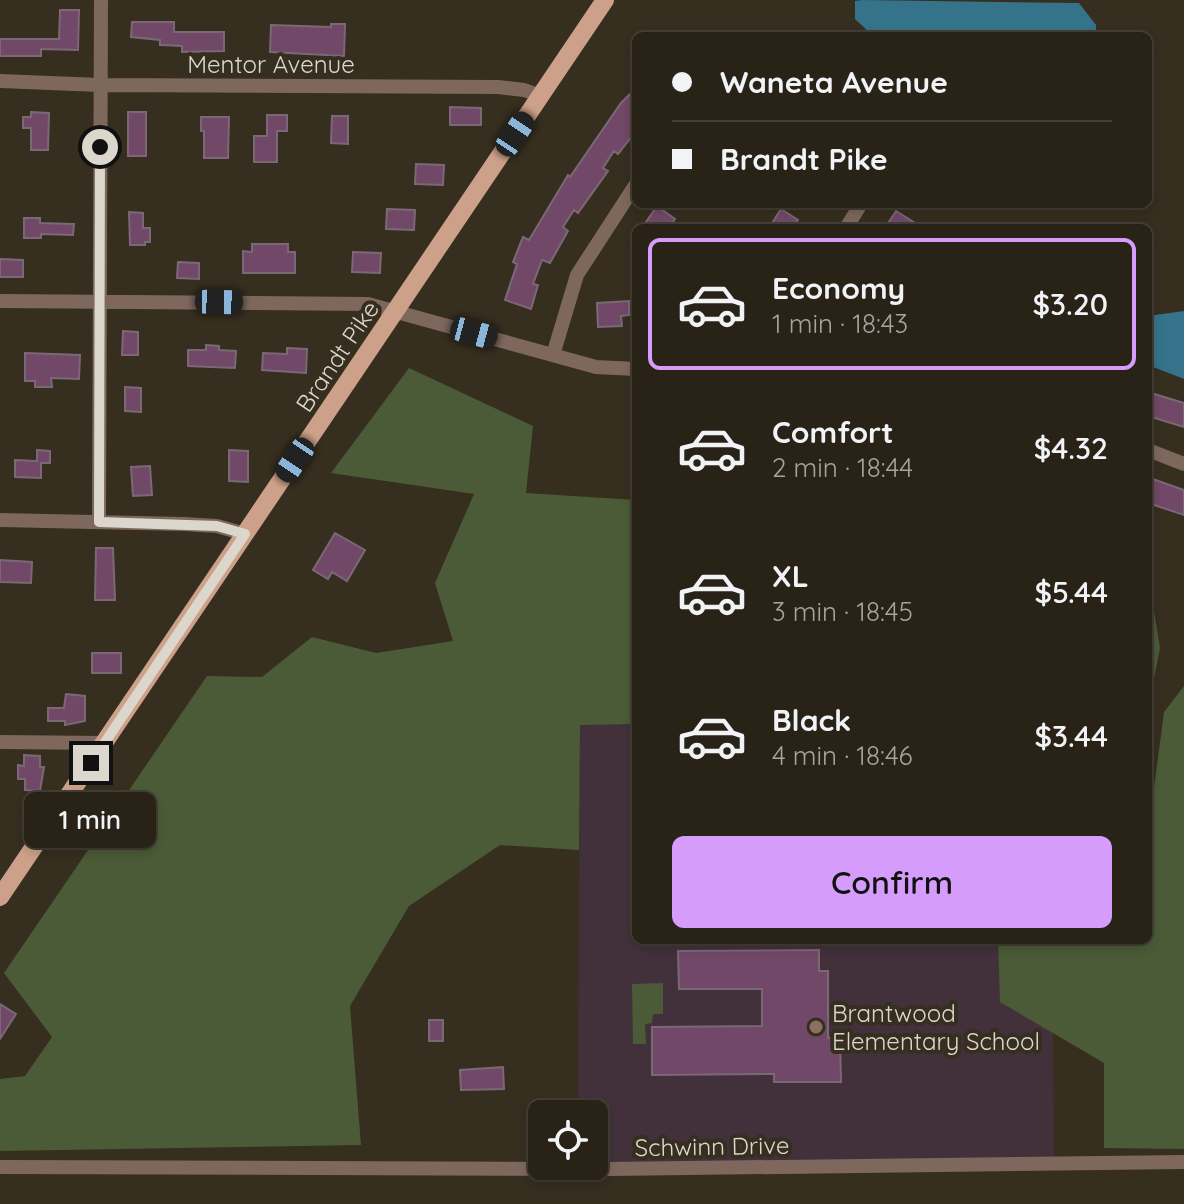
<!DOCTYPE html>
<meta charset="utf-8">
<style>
body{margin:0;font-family:Quicksand,sans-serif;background:#342f24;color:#f1f3f6;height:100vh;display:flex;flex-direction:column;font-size:30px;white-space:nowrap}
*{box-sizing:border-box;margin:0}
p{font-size:26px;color:#a5a4a1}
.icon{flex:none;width:44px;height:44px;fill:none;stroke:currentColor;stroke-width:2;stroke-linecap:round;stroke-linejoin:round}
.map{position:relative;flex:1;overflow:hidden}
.panel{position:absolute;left:632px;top:224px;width:520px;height:720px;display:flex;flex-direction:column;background:#282217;border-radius:12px;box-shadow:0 4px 12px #0003,0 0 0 2px #443f36}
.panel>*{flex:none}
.top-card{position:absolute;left:632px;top:32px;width:520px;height:176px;border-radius:12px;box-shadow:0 4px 12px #0003,0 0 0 2px #443f36;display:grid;align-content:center;height:176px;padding:0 40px;background:#282217}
.tools{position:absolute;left:528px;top:1100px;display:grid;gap:16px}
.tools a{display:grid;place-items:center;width:80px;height:80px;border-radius:12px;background:#282217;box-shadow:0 4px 12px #0003,0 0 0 2px #443f36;font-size:40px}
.end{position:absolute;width:36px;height:36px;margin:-18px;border:10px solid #dcd7cd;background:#111;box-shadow:0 0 0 4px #111}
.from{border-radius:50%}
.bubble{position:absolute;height:56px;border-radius:12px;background:#282217;box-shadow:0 4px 12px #0003,0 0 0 2px #443f36;font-size:26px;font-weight:600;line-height:56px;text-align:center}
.car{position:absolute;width:24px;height:48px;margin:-24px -12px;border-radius:10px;box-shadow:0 0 6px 2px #0007;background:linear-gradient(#222 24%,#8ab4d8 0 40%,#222 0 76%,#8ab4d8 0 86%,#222 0)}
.top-card b{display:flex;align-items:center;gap:28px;height:76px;font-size:30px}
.top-card b+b{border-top:2px solid #443f36}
.top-card i{width:20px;height:20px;background:#f1f3f6}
ul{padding:14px 0 0;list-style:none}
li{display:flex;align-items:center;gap:24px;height:132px;margin:0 16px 12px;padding:0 24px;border:4px solid transparent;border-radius:12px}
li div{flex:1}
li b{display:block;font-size:30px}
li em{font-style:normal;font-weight:600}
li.active{border-color:#d59cfb}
li>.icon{width:72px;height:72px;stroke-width:1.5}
.cta{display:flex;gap:16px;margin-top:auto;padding:16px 40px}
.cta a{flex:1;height:92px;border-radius:12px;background:#d59cfb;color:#111;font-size:32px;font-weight:600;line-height:92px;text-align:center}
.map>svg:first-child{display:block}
.education{fill:#42313b}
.green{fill:#4b5b37}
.water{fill:#34738a}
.building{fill:#724868;stroke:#7a6975;stroke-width:2}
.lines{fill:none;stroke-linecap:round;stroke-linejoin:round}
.minor{stroke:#7e685d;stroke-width:14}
.major{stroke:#cda189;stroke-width:18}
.route{stroke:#dcd7cd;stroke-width:10}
.education-dot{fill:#8d6e63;stroke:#362e1f;stroke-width:3}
.labels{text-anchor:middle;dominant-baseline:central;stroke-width:8;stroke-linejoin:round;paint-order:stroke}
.street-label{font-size:24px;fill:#dcd7cd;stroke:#362e1f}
.poi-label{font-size:24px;fill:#dcd7cd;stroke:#362e1f;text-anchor:start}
</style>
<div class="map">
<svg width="1184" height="1204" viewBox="0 0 1184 1204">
<rect width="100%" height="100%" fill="#362e1f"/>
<path class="education" d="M636,723V940H1052L1054,1164L594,1166V1114H578L580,724Z"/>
<path class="green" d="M409,368L533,426L526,493L636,500V724L580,725L579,850L500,845L409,906L350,1006L361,1145L0,1151V1079L25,1076L52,1037L4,973L207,676L262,677L312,637L376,653L453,641L435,583L474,494L331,473Z
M1148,574L1160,648L1148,710Z
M1184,686V1149L1104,1148V1063L1000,1002L998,940H1148V791L1154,788L1164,712Z
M663,983V1014H653L652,1023L645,1024L646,1044H633L632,984Z"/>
<path class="water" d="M863,0L1079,3L1096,25V36H873L855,19V1Z
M1184,311V379L1148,365V316Z"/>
<path class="building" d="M60,10H79L78,50L41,49V56H0V39H59Z
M132,22H174V32H224V51L182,52V46L160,45V40L131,37Z
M331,24H345L344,56L270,52L271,25L331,27Z
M636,88V131L618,154L614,151L603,168L608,171L578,213L574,210L563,227L568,231L550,263L542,260L533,284L538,285L531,309L505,300L517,264L513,262L523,237L529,240L568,175L570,177L621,103Z
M450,107L481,108V125H450Z
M31,112L49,113L48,150H31V128H23V117H31Z
M128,112H146V156H128Z
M267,115H287V131H277V162H254V136H267Z
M332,116H348V144L331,143Z
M201,117H229L228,158H204V131H201Z
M416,164L444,165L443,185L415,184Z
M657,206L675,219L669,228H642Z
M387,209L415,210L414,230L386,229Z
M781,209L798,220L793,228H769Z
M896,211L923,228H885Z
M129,212L143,213V228H150V242H145V245H130Z
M24,218H40V223L74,224L73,235L41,234V238H24Z
M252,244H288V252H295V273H243V251L252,252Z
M353,252L381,253L380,273L352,272Z
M0,259L23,260V277H0Z
M178,262L199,263V279L177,278Z
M629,301V315L621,316L622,326L598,327L597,303Z
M123,331L138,332V355H122Z
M206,345L219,346V350L236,351L235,368L188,366V350H206Z
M287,348L307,349L306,373L262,370L263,353L287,354Z
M25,353L80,355L79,379L51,378L52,387H35V381H25Z
M125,387L141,388V412L125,411Z
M1148,392L1184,403V427L1148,416Z
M37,450L50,451V463H41V478L15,477V460L37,461Z
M229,450L248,451V482L229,481Z
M150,466L152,495L133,496L131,467Z
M1150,478L1184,490V515L1148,503Z
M335,533L365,550L347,581L332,572L328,579L313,570Z
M96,548H113L115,600H95Z
M0,560L32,562L31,583L0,582Z
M92,653H121V673H92Z
M66,694L85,696V721L65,725V721H48V708H64Z
M24,755L40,756V767H44L40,791L25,790V779H18V765L24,766Z
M819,950V971H828V1038L840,1037L841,1082H774V1074L652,1075V1027L762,1026V989H679L678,951Z
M0,1004L16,1014L0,1039Z
M429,1020H443V1041H429Z
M503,1067L504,1089L461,1090L460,1070Z"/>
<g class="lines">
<path class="minor" d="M0,81L100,85L498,87L524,90L541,96
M846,228L861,204
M0,301L368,304L596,367L636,369
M553,355L577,275L636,184
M1148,450L1184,464
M0,520L184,524L217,526L245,534
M99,522L101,0
M0,742L105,743
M0,1167L609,1169L1184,1162"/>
<path class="major" d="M0,897L605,0"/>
</g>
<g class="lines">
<path class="route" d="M91,763L245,534L217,526L99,522L100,147"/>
</g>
<circle class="education-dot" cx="816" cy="1027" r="8"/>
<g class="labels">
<g class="street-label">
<text x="271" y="64">Mentor Avenue</text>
<text transform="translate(337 356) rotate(-56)">Brandt Pike</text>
<text transform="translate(712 1146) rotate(-1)">Schwinn Drive</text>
</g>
<g class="poi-label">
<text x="832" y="1013">Brantwood<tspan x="832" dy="28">Elementary School</tspan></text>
</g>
</g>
</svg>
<div class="tools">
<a><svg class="icon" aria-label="locate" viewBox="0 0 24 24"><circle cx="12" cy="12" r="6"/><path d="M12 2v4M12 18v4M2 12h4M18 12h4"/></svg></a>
</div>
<i class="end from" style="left:100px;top:147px"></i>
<i class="end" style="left:91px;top:763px"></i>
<div class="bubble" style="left:24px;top:792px;width:132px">1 min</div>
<i class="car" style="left:515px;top:134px;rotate:34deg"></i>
<i class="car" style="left:219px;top:302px;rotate:91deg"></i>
<i class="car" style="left:474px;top:333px;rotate:105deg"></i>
<i class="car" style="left:295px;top:460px;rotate:214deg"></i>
<div class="top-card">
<b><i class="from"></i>Waneta Avenue</b>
<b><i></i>Brandt Pike</b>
</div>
<section class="panel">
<ul>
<li class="active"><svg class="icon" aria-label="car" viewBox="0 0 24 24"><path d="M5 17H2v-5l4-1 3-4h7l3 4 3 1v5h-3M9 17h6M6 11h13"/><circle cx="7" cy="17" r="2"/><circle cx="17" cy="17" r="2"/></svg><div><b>Economy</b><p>1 min · 18:43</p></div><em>$3.20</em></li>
<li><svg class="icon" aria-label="car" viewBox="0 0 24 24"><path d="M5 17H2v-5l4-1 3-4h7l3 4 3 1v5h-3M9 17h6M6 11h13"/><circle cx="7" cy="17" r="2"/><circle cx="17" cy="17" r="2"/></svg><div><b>Comfort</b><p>2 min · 18:44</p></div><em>$4.32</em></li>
<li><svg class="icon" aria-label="car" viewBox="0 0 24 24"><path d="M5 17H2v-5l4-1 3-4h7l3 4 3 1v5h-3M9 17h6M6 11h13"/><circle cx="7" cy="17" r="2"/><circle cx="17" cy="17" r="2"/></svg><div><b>XL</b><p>3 min · 18:45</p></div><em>$5.44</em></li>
<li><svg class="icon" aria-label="car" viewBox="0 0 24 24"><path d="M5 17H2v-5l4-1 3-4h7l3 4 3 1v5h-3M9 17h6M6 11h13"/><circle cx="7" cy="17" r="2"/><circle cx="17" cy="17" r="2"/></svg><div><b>Black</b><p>4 min · 18:46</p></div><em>$3.44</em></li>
</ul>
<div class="cta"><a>Confirm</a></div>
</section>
</div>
